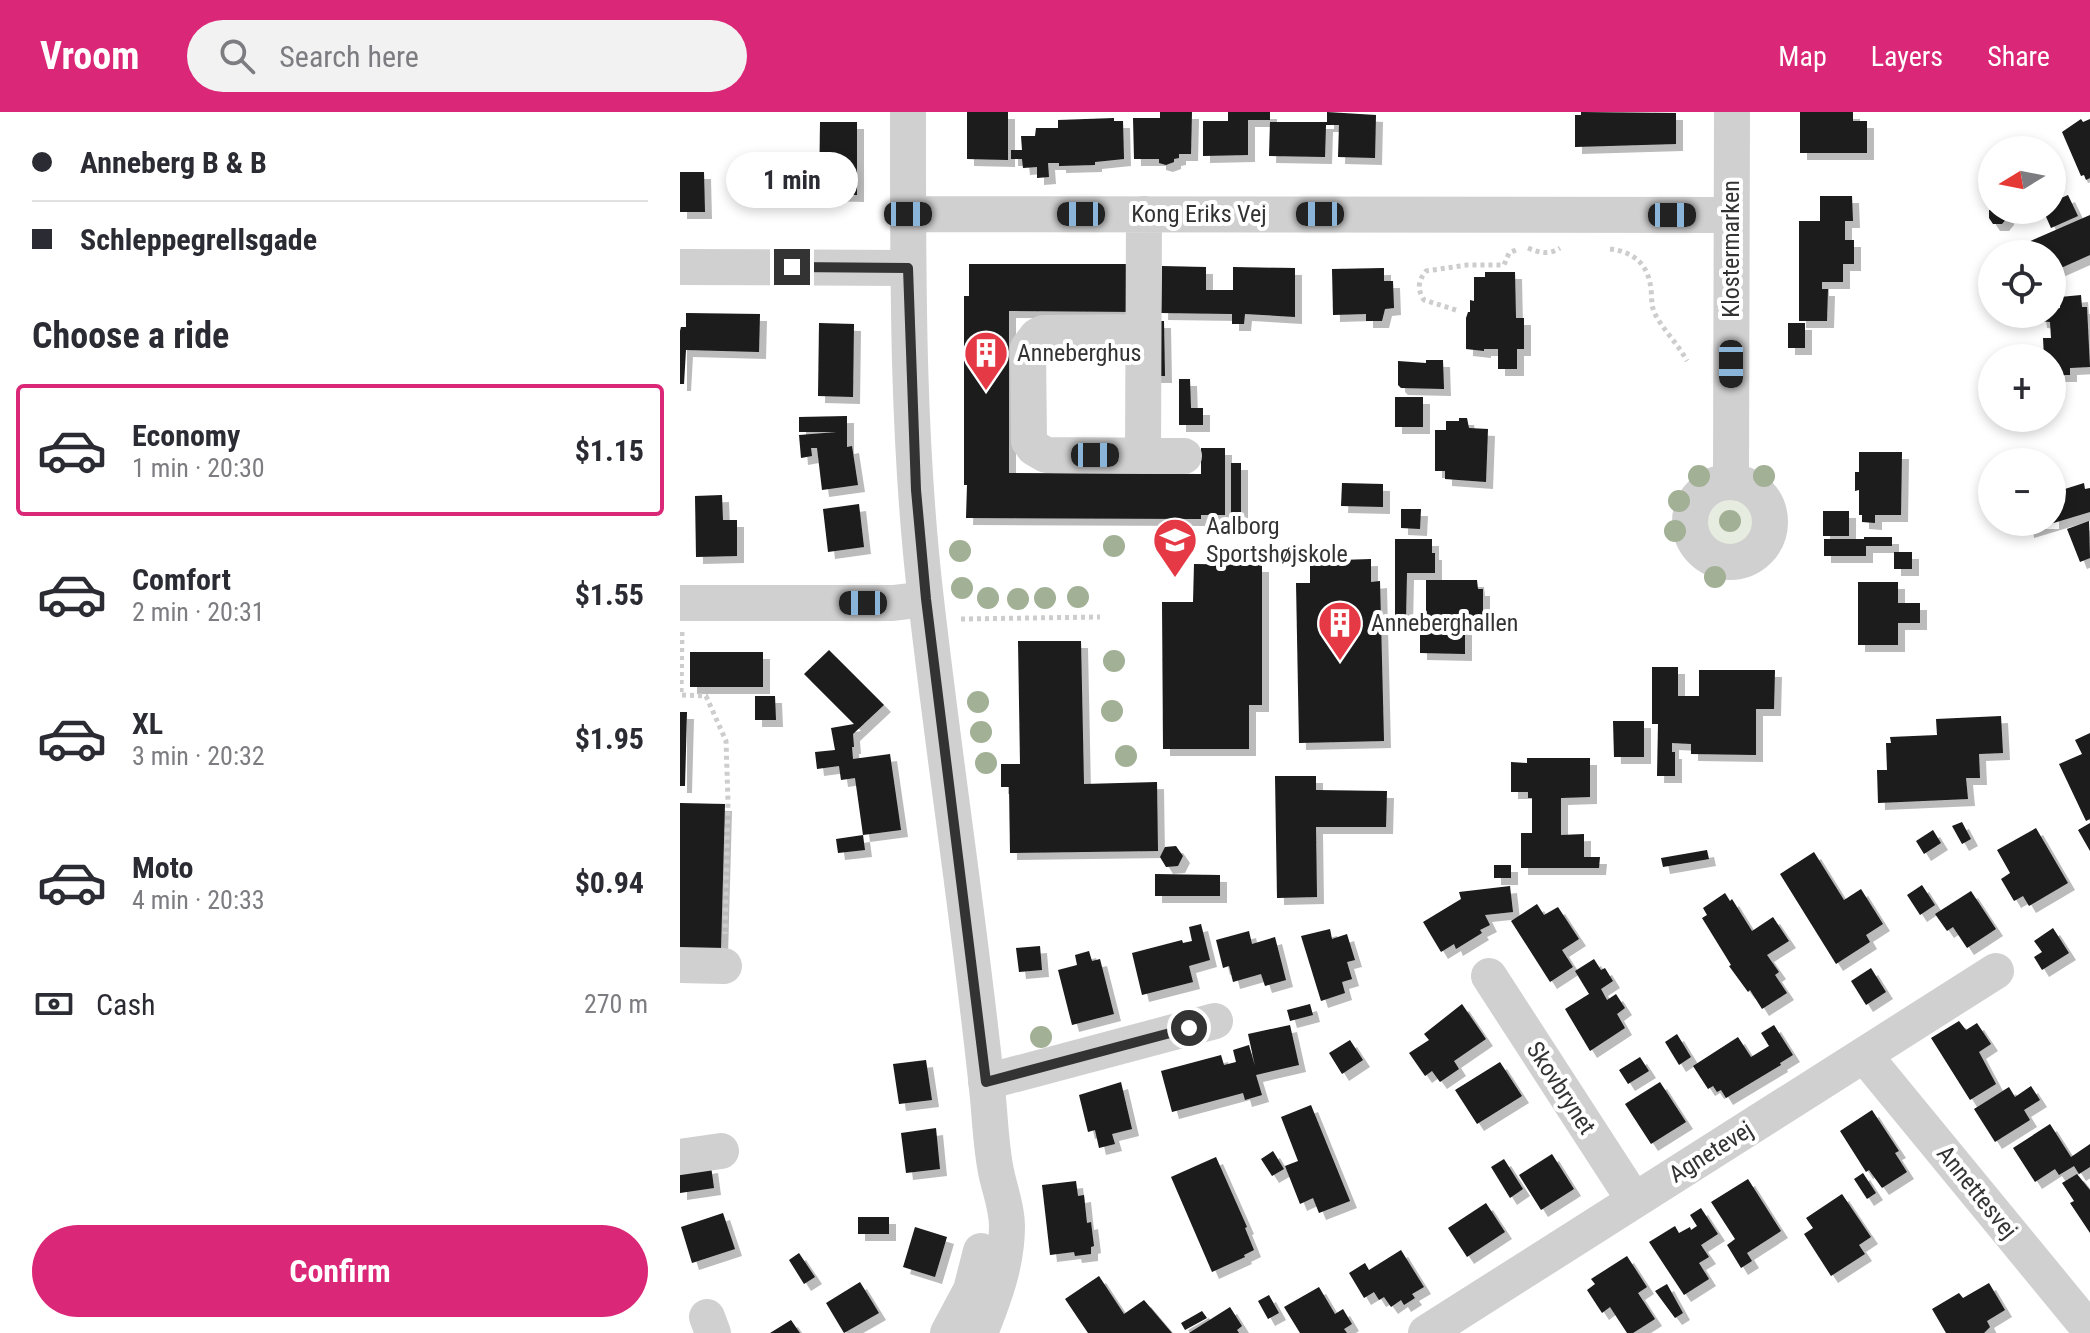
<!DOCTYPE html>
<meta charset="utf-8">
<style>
body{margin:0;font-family:"Roboto Condensed",sans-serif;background:#f2f2f3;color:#2b2b33;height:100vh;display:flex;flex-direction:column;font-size:30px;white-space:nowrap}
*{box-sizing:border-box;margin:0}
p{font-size:26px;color:#7c7c81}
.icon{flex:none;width:44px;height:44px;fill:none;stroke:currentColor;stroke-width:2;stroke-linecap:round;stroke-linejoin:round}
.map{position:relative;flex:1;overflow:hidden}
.details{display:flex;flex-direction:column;background:#fff;width:680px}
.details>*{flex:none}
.hud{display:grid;align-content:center;height:176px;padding:0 32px;background:#fff}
.needle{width:52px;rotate:260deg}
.buttons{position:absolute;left:1298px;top:24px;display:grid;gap:16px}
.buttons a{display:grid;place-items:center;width:88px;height:88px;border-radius:50%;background:#fff;box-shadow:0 4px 12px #0003;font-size:40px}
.end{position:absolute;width:36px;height:36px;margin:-18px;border:10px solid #333;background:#fff;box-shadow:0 0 0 4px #fff}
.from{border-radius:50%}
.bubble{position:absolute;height:56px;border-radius:28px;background:#fff;box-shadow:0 4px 12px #0003;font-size:26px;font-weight:700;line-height:56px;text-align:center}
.car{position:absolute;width:24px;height:48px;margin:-24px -12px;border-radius:10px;box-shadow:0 0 6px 2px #0007;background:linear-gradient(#222 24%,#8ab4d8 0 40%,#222 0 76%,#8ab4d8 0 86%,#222 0)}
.hud b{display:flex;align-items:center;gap:28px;height:76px;font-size:30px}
.hud b+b{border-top:2px solid #e1e1e2}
.hud i{width:20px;height:20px;background:#2b2b33}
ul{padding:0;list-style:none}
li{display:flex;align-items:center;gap:24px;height:132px;margin:0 16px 12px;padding:0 16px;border:4px solid transparent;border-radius:8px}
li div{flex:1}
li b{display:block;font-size:30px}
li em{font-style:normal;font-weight:700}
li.on{border-color:#db2777}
li>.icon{width:72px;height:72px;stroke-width:1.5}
h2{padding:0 32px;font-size:36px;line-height:96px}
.pay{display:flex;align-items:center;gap:20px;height:88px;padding:0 32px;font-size:30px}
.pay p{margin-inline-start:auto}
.primary-button{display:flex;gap:16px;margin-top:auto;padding:16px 32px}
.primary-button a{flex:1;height:92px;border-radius:48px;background:#db2777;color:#fff;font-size:32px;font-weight:700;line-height:92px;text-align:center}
header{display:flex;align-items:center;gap:48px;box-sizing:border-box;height:112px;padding:0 40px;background:#db2777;color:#fff}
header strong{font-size:38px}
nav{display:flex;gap:44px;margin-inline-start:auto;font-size:28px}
.search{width:560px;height:72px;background:#f2f2f3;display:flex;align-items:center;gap:20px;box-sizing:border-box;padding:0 28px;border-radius:44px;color:#7c7c81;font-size:30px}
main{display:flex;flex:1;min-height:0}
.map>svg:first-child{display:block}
.green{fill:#e6ecdf}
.building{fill:#1a1a1a;filter:url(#shadow)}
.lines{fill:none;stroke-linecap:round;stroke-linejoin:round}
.path{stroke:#cdcdcd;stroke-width:5;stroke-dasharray:4 4;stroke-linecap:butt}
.minor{stroke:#d0d0d0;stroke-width:36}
.tree{fill:#a2b095}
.route{stroke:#333;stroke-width:10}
.labels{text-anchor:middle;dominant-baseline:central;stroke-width:8;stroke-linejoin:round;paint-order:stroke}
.street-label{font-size:24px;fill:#333;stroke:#fff}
.poi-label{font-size:24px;fill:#333;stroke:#fff;text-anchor:start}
</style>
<header>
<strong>Vroom</strong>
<div class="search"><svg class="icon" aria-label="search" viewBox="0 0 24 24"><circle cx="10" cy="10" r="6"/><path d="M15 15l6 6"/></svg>Search here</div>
<nav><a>Map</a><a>Layers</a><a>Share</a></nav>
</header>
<main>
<section class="details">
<div class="hud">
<b><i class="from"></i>Anneberg B &amp; B</b>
<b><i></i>Schleppegrellsgade</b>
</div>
<h2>Choose a ride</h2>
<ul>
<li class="on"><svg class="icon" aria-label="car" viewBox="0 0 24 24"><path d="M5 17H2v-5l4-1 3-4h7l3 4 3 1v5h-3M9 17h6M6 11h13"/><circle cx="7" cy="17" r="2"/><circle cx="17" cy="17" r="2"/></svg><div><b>Economy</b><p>1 min · 20:30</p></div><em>$1.15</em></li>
<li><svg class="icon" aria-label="car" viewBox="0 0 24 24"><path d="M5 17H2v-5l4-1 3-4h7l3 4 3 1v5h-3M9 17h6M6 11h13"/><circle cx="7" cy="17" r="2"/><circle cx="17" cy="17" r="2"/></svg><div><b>Comfort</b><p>2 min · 20:31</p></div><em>$1.55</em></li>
<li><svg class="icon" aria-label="car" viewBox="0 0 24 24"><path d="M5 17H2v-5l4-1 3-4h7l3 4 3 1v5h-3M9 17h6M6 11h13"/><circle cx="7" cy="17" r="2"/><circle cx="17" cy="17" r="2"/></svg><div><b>XL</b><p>3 min · 20:32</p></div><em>$1.95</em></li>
<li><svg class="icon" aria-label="car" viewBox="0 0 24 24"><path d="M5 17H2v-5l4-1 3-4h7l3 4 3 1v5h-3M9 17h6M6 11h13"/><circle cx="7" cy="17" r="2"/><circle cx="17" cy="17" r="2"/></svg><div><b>Moto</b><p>4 min · 20:33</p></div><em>$0.94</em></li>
</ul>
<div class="pay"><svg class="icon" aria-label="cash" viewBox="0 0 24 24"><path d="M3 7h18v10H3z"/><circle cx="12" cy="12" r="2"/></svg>Cash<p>270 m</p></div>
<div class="primary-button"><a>Confirm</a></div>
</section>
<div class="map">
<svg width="1410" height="1221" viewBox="0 0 1410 1221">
<defs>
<filter id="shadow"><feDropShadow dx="7" dy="7" stdDeviation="0" flood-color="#0004"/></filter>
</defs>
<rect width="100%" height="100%" fill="#fff"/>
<path class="green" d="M1025 409a25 25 0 1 1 50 0a25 25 0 1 1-50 0Z"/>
<path class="building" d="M287,0H328V48L287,47Z
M480,0H512L511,42H499V46L494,47V50L486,53L479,51V47H454L453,6H480Z
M548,0H590V8H568V43L523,44V9H548Z
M647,0L696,3L695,46L658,45L659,13H646L645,45L589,44L590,10H647Z
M901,0L996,1V32L895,35V3H901Z
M1120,0H1173V9H1187V41H1120Z
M434,6V9H443L444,47L415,50V53L379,54V51H368L369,65L357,66V55L343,56L342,47H331V38H342L341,24H355L356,16H378V8Z
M1401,7L1403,10L1410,7V66L1406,68L1404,63L1401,64L1382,20Z
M140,10H177V83L139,82Z
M100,48H123L122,78L99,77Z
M0,60H24L25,100H0Z
M1388,83L1398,104L1371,116L1363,98H1372V90Z
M1140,84H1172L1173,109H1165V128H1174V152H1163V170H1142V177H1148L1147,209H1119V109H1140Z
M1309,98H1327V106L1322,112H1313L1309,106Z
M1410,103V143L1372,160V142H1342L1339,134Z
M289,152H457V200L329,199V361L521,362V336H545V403H521V407L286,406L287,373H284V184H289Z
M482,154L526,155V178H553V155L615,156V205L565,202L564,212H552V202L481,201Z
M704,156V169H713L714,196L705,197L702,209H686V202L653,203L652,157Z
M805,160H835L836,206H844V237H837V257H818V237H804V239L786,237V206L788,200H790V188L794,189V165H805Z
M1401,183L1402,195H1407L1410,255L1390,256V263H1378V257H1373L1372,246H1364L1363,226H1371L1370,210L1360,209L1359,202H1372V197L1380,196V185Z
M6,201L80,202L79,240L6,238L4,272H0V219L1,215H6Z
M470,209H484L485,264H471Z
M139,211L174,212L173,285L138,284Z
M1108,211H1125V236H1108Z
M746,248H763L764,277L721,276L718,273V249L746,251Z
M499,267H510L511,296H523V313H499Z
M715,285H743V315H715Z
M167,304V335L172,334L178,373L142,378L137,336H131L132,344L121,346L119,323L157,320H119V305Z
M779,306H787L789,316L808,317L806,370L765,367V359H755V318H766V309H779Z
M1179,340H1222L1221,403H1195V411L1182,410V403H1179V378L1175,379V360H1179Z
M551,351H561V401H551Z
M662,371L703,372V395L661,394Z
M1404,371L1405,377L1410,376V400L1347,419L1346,410H1372V381Z
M42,383L43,408H57V444L16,445L15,384Z
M179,392L184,435L148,440L143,397Z
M721,397H741L740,417L721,416Z
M1143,399H1169V424H1143Z
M1409,409L1410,446L1400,450L1387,417Z
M1184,425H1212V434H1186V444H1144V427H1184Z
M715,427H752V441H755V461H727L726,506H715Z
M1214,440H1232V457H1214Z
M691,447V470L700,469L704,629L619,631L616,471H630V449Z
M514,452L582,453V593H569V637H483L482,490H513Z
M746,468H797L798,477H803V504H785V542L740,541V519H746Z
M1178,470H1218V491H1240V511H1218V533H1178Z
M338,529H401L404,672L477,670L478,739L330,741L329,675H321V652H340Z
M149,538L204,593L173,622L174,635H172L173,647L210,642L221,718L183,723L185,738L158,741L156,727L183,723L175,666L161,668L159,654L137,657L135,640L155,638L151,616L174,612L124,562Z
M10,540H83V575H10Z
M972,555H998V584H1019V558H1095L1094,597H1076V643L1011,642V632L992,631V640H995V664H977L978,612H972Z
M75,584H95L96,608H75Z
M0,600H7L5,674H0Z
M1321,604L1323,641L1299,642L1300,666H1286L1288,687L1198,691L1197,658H1207L1206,631H1211L1210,625L1257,623L1256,607Z
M933,609H964V645H934Z
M1410,621V707L1406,709L1379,652L1402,642L1395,628Z
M847,646H910V685L881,686V723L904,722V745H920L919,756H841V721H852V686H848V680H831V650L847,651Z
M595,664H636V678L707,679L706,715H636L637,785L597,786Z
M0,691L45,692L41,837L0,836Z
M1282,710L1291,727L1282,732L1272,714Z
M1410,711V739L1398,718Z
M1356,716L1388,771L1349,794L1343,784L1334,789L1321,767L1330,761L1317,738Z
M1253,718L1261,731L1244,742L1236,729Z
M496,734L503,744L498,754L486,755L480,745L485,735Z
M1027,738L1029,747L983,755L981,746Z
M1134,740L1164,788L1181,777L1203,812L1186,823L1190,830L1156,852L1100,762Z
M814,753H831V766H814Z
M475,762L540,763V784H475Z
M1242,773L1255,793L1240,803L1227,783Z
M830,774L833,800L805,803L810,813L800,818L802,821L776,837L774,832L761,840L743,810L781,787L779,780Z
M1291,779L1316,817L1287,836L1273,815L1267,819L1255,802Z
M1045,781L1050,789L1052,787L1072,819L1093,805L1109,829L1087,843L1099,860L1095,863L1107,881L1082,897L1070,878L1068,880L1049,854L1051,853L1022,806L1027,803L1023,796Z
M857,792L864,803L878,795L899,827L882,838L893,855L870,870L831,809Z
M521,812L530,848L509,854L513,870L462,883L452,841L502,828L503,831L512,829L509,815Z
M1373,816L1389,841L1362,858L1354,845L1362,840L1354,829Z
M650,817L652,827L667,822L675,848L667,850L672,867L662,870L665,881L641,889L621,824Z
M569,819L572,832L595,825L606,868L585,874L581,862L553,870L549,854L543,856L536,828Z
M360,834L362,858L339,860L336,836Z
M409,839L412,849L420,847L434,902L392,913L378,858L397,853L395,843Z
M914,847L921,858L925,856L933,869L921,877L927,888L936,882L945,896L937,902L945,916L910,939L885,897L909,882L895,859Z
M1191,856L1206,880L1186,893L1171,869Z
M630,892L633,903L610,909L607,898Z
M782,892L806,927L774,949L779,957L760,970L752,959L745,964L729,941L749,928L744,922Z
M1279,909L1286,918L1297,911L1311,932L1299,940L1316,972L1290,988L1251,926Z
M610,913L619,953L576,963L582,983L565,988L563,981L492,1000L481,959L541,943L544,953L556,950L553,938L569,933L575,954L568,922Z
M1094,913L1113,943L1100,951L1101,953L1046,986L1041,978L1037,980L1033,974L1028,977L1013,954L1058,925L1071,945L1089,934L1081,921Z
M997,922L1011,945L999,953L985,930Z
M670,928L683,948L662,962L649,941Z
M960,945L969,959L948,972L939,958Z
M246,948L252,988L219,992L213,952Z
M820,950L842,984L797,1012L775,978Z
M441,970L452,1017L432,1022L435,1032L419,1036L415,1018L408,1020L399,983Z
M980,970L1006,1010L971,1032L945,992Z
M1351,974L1360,988L1344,998L1350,1008L1315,1030L1294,997L1329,975L1335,985Z
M631,993L670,1089L639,1101L633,1086L620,1092L605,1054L618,1049L601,1005Z
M1192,998L1219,1039L1215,1041L1227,1060L1202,1076L1189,1058L1186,1060L1160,1019Z
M1370,1012L1391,1045L1410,1032V1055L1399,1062L1394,1054L1379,1063L1375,1057L1355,1070L1333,1036Z
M256,1016L260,1057L226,1061L221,1021Z
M593,1039L604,1057L592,1064L581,1047Z
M872,1042L894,1077L861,1098L839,1063Z
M536,1045L567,1115L565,1116L574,1138L564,1143L565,1145L532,1160L491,1065Z
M824,1047L843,1077L830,1086L811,1055Z
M31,1054L34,1076L0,1081V1059Z
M1183,1061L1196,1081L1187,1087L1174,1067Z
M1397,1062L1410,1078V1121L1390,1091L1394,1089L1382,1071Z
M1068,1067L1101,1119L1067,1141L1072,1149L1061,1156L1047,1133L1055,1127L1031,1090Z
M396,1069L398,1084L404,1083L407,1111L411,1110L414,1134L411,1135V1142L395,1144L394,1140L370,1143L362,1073Z
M1162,1082L1191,1125L1179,1133L1185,1142L1151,1164L1124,1122L1133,1116L1126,1106Z
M806,1091L825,1120L787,1145L768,1116Z
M1021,1096L1038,1122L1021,1133L1029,1145L1019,1151L1029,1167L1004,1183L969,1130L995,1114L999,1121L1010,1115L1011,1118L1017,1114L1010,1103Z
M43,1101L55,1137L12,1151L1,1115Z
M178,1105H209V1122H178Z
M235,1115L267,1125L255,1165L223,1155Z
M721,1138L744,1175L732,1182L735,1186L724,1193L721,1188L711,1195L704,1185L699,1188L694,1180L684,1186L669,1161L685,1151L689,1158Z
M119,1141L135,1165L124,1172L109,1148Z
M947,1144L967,1175L958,1181L975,1207L953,1221H947L930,1195L922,1201L907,1178L915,1172L911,1167Z
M419,1164L444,1202L464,1188L492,1221H408L385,1187Z
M180,1170L199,1201L164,1221L146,1191Z
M1309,1171L1325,1198L1307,1209L1310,1215L1304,1221H1266L1252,1197L1279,1181L1283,1186Z
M987,1172L1003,1201L995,1206L975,1179Z
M639,1175L655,1202L663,1197L672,1212L664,1217L667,1221H620L604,1195Z
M589,1183L599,1201L588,1207L578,1189Z
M550,1195L562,1214L557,1218L559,1221H509Z
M522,1199L527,1206L505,1218L501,1211Z
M111,1208L120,1221H90Z"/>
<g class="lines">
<path class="path" d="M848,136C860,141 869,143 880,136
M930,137C954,140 968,152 971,177C972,186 971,194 975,202C984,219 998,232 1007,249
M776,198L744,188C737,177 738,169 746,159L787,153H824L829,141L838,137
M281,507L420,505
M2,520L1,583L26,584L46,629L48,689L45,822"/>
<path class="minor" d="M228,0C228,162 227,327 246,488C265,654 291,820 308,986C310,1008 311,1031 315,1054C318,1074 327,1093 327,1114C327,1152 314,1186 300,1221
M228,102L1051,103
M0,155L228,156
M463,220L363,221L357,224L348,236L349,329L354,336L366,343L504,344
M463,344L464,102
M1010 410a40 40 0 1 1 80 0a40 40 0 1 1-80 0Z
M1051,370L1052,0
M0,491H213L246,487
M0,853L44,854
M809,864L954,1088
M1184,943L1410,1218
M306,970L535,909
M0,1045L41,1039
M27,1205L33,1221
M268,1221L291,1178L301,1139
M746,1221L1316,859"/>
</g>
<g class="tree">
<circle cx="1019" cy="364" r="11"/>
<circle cx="1084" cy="364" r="11"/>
<circle cx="999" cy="389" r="11"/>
<circle cx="1050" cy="409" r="11"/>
<circle cx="995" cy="419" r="11"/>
<circle cx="434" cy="434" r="11"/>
<circle cx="280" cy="439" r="11"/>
<circle cx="1035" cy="465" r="11"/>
<circle cx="282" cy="476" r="11"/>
<circle cx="398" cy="485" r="11"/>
<circle cx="308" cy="486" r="11"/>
<circle cx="365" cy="486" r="11"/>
<circle cx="338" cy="487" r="11"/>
<circle cx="434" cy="549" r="11"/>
<circle cx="298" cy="590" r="11"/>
<circle cx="432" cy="599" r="11"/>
<circle cx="301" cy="620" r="11"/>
<circle cx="446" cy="644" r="11"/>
<circle cx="306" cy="651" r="11"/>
<circle cx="361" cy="925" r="11"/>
</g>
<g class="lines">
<path class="route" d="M112,155L228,156L236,378L246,487L306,970L509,916"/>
</g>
<defs>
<g id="building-pin" transform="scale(2.3)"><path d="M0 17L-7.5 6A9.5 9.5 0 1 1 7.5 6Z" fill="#e63946" stroke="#fff"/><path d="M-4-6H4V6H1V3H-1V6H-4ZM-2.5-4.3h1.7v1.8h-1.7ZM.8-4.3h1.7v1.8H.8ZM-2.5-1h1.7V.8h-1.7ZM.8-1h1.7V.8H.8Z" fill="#fff"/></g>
<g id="school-pin" transform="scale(2.3)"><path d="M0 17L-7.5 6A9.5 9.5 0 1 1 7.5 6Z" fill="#e63946" stroke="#fff"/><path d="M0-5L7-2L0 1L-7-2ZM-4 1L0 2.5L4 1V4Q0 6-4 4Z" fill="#fff"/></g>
</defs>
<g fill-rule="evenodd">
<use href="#building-pin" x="306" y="241"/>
<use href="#school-pin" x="495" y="428"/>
<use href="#building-pin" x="660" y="511"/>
</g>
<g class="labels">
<g class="street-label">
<text x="519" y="102">Kong Eriks Vej</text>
<text transform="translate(1051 137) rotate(-90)">Klostermarken</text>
<text transform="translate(881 976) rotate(57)">Skovbrynet</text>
<text transform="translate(1031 1040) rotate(-32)">Agnetevej</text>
<text transform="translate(1297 1080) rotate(51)">Annettesvej</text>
</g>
<g class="poi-label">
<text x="337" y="241">Anneberghus</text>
<text x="526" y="414">Aalborg<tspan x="526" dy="28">Sportshøjskole</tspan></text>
<text x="691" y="511">Anneberghallen</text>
</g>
</g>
</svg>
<div class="buttons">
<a><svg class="needle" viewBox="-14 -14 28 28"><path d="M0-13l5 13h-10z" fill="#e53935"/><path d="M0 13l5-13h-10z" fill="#7c7c81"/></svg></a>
<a><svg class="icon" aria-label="locate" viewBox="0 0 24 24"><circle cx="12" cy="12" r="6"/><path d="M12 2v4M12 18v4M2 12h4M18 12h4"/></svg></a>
<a>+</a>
<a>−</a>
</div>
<i class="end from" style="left:509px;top:916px"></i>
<i class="end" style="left:112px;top:155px"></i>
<div class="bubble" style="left:46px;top:40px;width:132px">1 min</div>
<i class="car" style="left:228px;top:102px;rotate:90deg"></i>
<i class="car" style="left:401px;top:102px;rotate:270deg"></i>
<i class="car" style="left:640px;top:102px;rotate:270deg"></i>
<i class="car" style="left:992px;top:103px;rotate:90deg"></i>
<i class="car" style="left:1051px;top:252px;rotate:180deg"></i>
<i class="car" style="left:415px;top:343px;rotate:90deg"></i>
<i class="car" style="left:183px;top:491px;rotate:270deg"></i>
</div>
</main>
